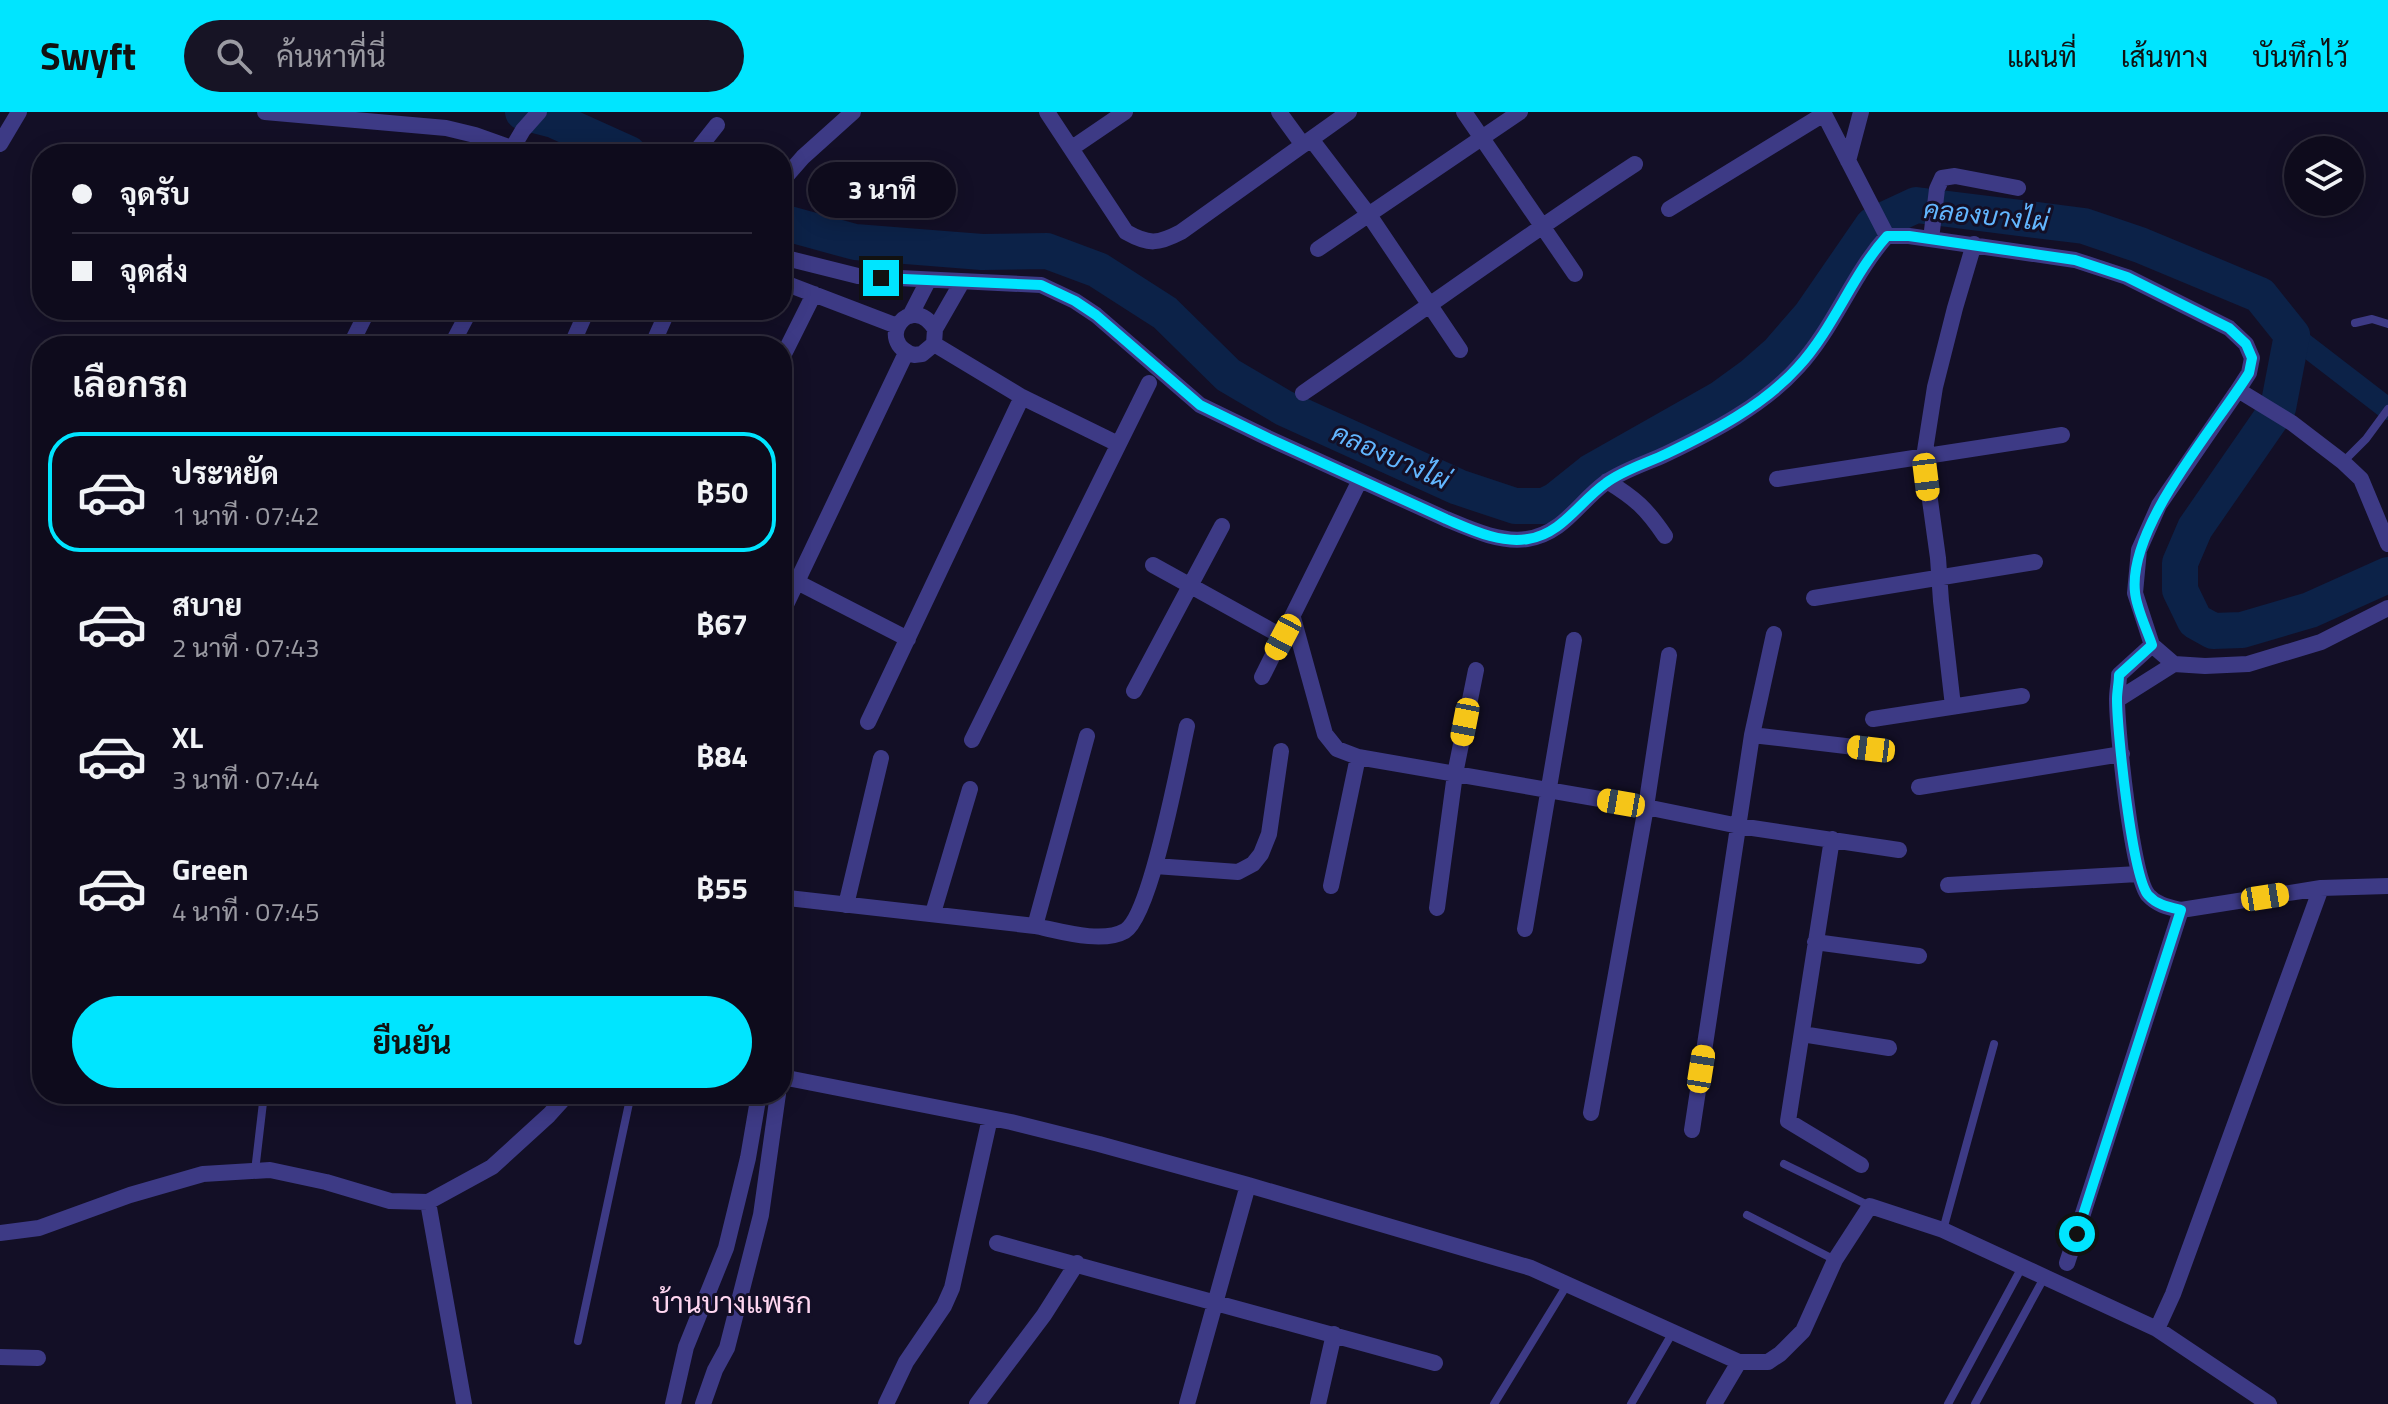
<!DOCTYPE html>
<html lang="th">
<meta charset="utf-8">
<style>
body{margin:0;font-family:"Titillium Web",Sarabun,sans-serif;background:#171425;color:#f1f3f6;height:100vh;display:flex;flex-direction:column;font-size:30px;white-space:nowrap}
*{box-sizing:border-box;margin:0}
p{font-size:26px;color:#9b9ba3}
.icon{flex:none;width:44px;height:44px;fill:none;stroke:currentColor;stroke-width:2;stroke-linecap:round;stroke-linejoin:round}
.map{position:relative;flex:1;overflow:hidden}
.details{position:absolute;left:32px;top:224px;width:760px;height:768px;display:flex;flex-direction:column;background:#0e0b1c;border-radius:32px;box-shadow:0 4px 20px #0003,0 0 0 2px #2e2b3b}
.details>*{flex:none}
.banner{position:absolute;left:32px;top:32px;width:760px;height:176px;border-radius:32px;box-shadow:0 4px 20px #0003,0 0 0 2px #2e2b3b;display:grid;align-content:center;height:176px;padding:0 40px;background:#0e0b1c}
.tools{position:absolute;left:2284px;top:24px;display:grid;gap:16px}
.tools a{display:grid;place-items:center;width:80px;height:80px;border-radius:50%;background:#0e0b1c;box-shadow:0 4px 20px #0003,0 0 0 2px #2e2b3b;font-size:40px}
.end{position:absolute;width:36px;height:36px;margin:-18px;border:10px solid #00e5ff;background:#111;box-shadow:0 0 0 4px #111}
.from{border-radius:50%}
.bubble{position:absolute;height:56px;border-radius:28px;background:#0e0b1c;box-shadow:0 4px 20px #0003,0 0 0 2px #2e2b3b;font-size:26px;font-weight:700;line-height:56px;text-align:center}
.car{position:absolute;width:24px;height:48px;margin:-24px -12px;border-radius:10px;box-shadow:0 0 6px 2px #0007;background:linear-gradient(#f5c518 24%,#345 0 40%,#f5c518 0 76%,#345 0 86%,#f5c518 0)}
.banner b{display:flex;align-items:center;gap:28px;height:76px;font-size:30px}
.banner b+b{border-top:2px solid #2e2b3b}
.banner i{width:20px;height:20px;background:#f1f3f6}
ul{padding:0;list-style:none}
li{display:flex;align-items:center;gap:24px;height:120px;margin:0 16px 12px;padding:0 24px;border:4px solid transparent;border-radius:32px}
li div{flex:1}
li b{display:block;font-size:30px}
li em{font-style:normal;font-weight:700}
li.on{border-color:#00e5ff}
li>.icon{width:72px;height:72px;stroke-width:1.5}
h2{padding:0 40px;font-size:36px;line-height:96px}
.primary-button{display:flex;gap:16px;margin-top:auto;padding:16px 40px}
.primary-button a{flex:1;height:92px;border-radius:48px;background:#00e5ff;color:#111;font-size:32px;font-weight:700;line-height:92px;text-align:center}
header{display:flex;align-items:center;gap:48px;box-sizing:border-box;height:112px;padding:0 40px;background:#00e5ff;color:#111}
header strong{font-size:38px}
nav{display:flex;gap:44px;margin-inline-start:auto;font-size:28px}
.search{width:560px;height:72px;background:#171425;display:flex;align-items:center;gap:20px;box-sizing:border-box;padding:0 28px;border-radius:44px;color:#9b9ba3;font-size:30px}
.map>svg:first-child{display:block}
.lines{fill:none;stroke-linecap:round;stroke-linejoin:round}
.canal{stroke:#0c2248;stroke-width:22}
.river{stroke:#0c2248;stroke-width:36}
.service{stroke:#3d3a85;stroke-width:8}
.minor{stroke:#3d3a85;stroke-width:16}
.route{stroke:#00e5ff;stroke-width:10}
.labels{text-anchor:middle;dominant-baseline:central;stroke-width:6;stroke-linejoin:round;paint-order:stroke}
.water-label{font-size:26px;font-style:italic;fill:#62b6ff;stroke:#130f26}
.quarter-label{font-size:28px;fill:#ffd6f0;stroke:#130f26}
</style>
<header>
<strong>Swyft</strong>
<div class="search"><svg class="icon" aria-label="search" viewBox="0 0 24 24"><circle cx="10" cy="10" r="6"/><path d="M15 15l6 6"/></svg>ค้นหาที่นี่</div>
<nav><a>แผนที่</a><a>เส้นทาง</a><a>บันทึกไว้</a></nav>
</header>
<div class="map">
<svg width="2388" height="1292" viewBox="0 0 2388 1292">
<rect width="100%" height="100%" fill="#130f26"/>
<g class="lines">
<path class="canal" d="M2292,223L2388,297"/>
<path class="river" d="M523,0L554,8L629,42
M782,110L855,130L982,140L1047,139L1098,158L1165,201L1228,263L1284,296L1458,375L1515,394H1544L1556,388L1591,360L1720,287L1753,263L1778,241L1811,203L1873,113L1916,93L2084,114L2140,133L2260,183L2292,223L2278,296L2195,416L2180,451V478L2195,509L2213,519L2242,518L2310,498L2388,463"/>
<path class="service" d="M2355,211L2372,207L2388,212
M2343,350L2366,327L2388,297
M1784,1052L1870,1094
M255,1059L264,982
M1747,1103L1835,1148
M1943,1118L1994,932
M578,1229L631,982
M1494,1292L1567,1173
M1631,1292L1673,1220
M1948,1292L2022,1155
M1975,1292L2045,1164"/>
<path class="minor" d="M265,0L446,16L475,23L528,42
M1047,0L1126,120C1149,133 1158,132 1181,120L1349,0
M1279,0L1303,33
M1464,0L1575,162
M1823,0L1887,124
M1311,27L1369,103L1460,238
M0,32L19,0
M513,35L523,18L539,0
M1072,36L1125,0
M694,42L717,13
M1848,49L1861,0
M782,69L803,45L853,0
M1669,97L1824,2
M1931,127L1937,77L1942,66L1955,64L2018,76
M1318,137L1520,0
M782,145L858,164L1041,173L1075,189L1096,203L1200,293L1268,326L1446,407C1470,417 1500,431 1527,427C1563,422 1579,390 1605,371C1623,358 1647,351 1666,342C1712,320 1763,294 1798,255C1834,216 1852,163 1887,124H1909L2075,148L2127,165L2229,216L2246,232L2252,246L2249,261L2238,278L2159,393L2139,438L2135,481L2152,533L2174,552
M782,170L897,214
M910,204L928,169
M935,217C911,179 873,229 914,243L922,242L934,232L935,217L962,170
M934,232L1022,285L1118,332
M350,234L368,198
M451,234L470,198
M571,234L587,198
M652,234L668,198
M782,246L814,182
M2238,278L2292,311L2343,350L2361,367L2388,432
M1303,281C1414,205 1522,126 1635,52
M1777,367L2062,323
M1607,369C1636,387 1646,396 1665,424
M1153,453L1283,525
M797,470L908,527
M1814,486L2035,450
M782,501L906,241
M1293,506L1325,622L1337,637L1358,645L1646,695L1739,714L1899,738
M2152,533L2119,563C2119,571 2117,579 2117,587C2117,619 2132,763 2148,783C2157,793 2168,795 2181,798L2321,776L2388,774
M1262,565L1360,368
M1134,579L1222,414
M2117,588L2174,552L2205,554L2248,552L2321,530L2388,496
M1953,594L1941,489L1938,446L1924,345L1935,275L1955,196L1974,132
M1873,607L2022,584
M868,610L1022,285
M1752,623L1871,637
M972,628L1149,271
M1919,675L2122,642
M1832,727L1788,1009L1861,1053
M1155,754L1238,760L1253,752L1261,742L1269,722L1281,639
M1948,773L2138,762
M1331,774L1358,645
M782,782L788,786L1035,814C1060,819 1102,832 1125,819C1151,803 1179,650 1187,614
M846,793L881,646
M1437,796L1455,662L1476,558
M933,801L970,677
M1035,814L1087,624
M1525,817L1574,528
M1815,830L1919,844
M1802,922L1889,936
M782,965L1011,1010L1099,1032L1248,1073L1531,1156L1739,1250H1768L1780,1242L1803,1219L1835,1148L1870,1094L1943,1118L2157,1217L2269,1292
M1591,1001L1646,695L1669,543
M1692,1018L1752,623L1774,522
M428,1090L464,1292
M0,1121L39,1116L130,1083L203,1062L270,1058L326,1070L390,1089L428,1090L492,1055L549,1003L568,982
M997,1131L1435,1251
M2067,1151L2181,798
M2157,1217L2173,1182L2321,776
M0,1245L38,1246
M673,1292L686,1235L726,1136L748,1046L759,982
M703,1292L715,1258L727,1236L761,1103L778,982
M886,1292L906,1250L944,1194L952,1176L990,1006
M977,1292L1044,1203L1077,1151
M1187,1292L1248,1073
M1318,1292L1334,1222
M1714,1292L1739,1250"/>
</g>
<g class="lines">
<path class="route" d="M881,166L1041,173L1075,189L1096,203L1200,293L1268,326L1446,407C1470,417 1500,432 1528,427C1562,422 1579,390 1606,371C1623,358 1647,351 1666,342C1712,320 1763,294 1798,255C1834,216 1852,163 1887,124H1909L2075,148L2127,165L2229,216L2246,232L2252,246L2249,261C2214,317 2128,414 2135,480C2136,495 2147,518 2152,533L2119,563C2119,571 2117,579 2117,587C2117,619 2132,763 2148,783C2157,793 2168,795 2181,798L2077,1122"/>
</g>
<g class="labels">
<g class="water-label">
<text transform="translate(1986 103) rotate(6)">คลองบางไผ่</text>
<text transform="translate(1391 344) rotate(24)">คลองบางไผ่</text>
</g>
<g class="quarter-label">
<text x="732" y="1190">บ้านบางแพรก</text>
</g>
</g>
</svg>
<div class="tools">
<a><svg class="icon" aria-label="layers" viewBox="0 0 24 24"><path d="M12 4l9 5-9 5-9-5zM3 14l9 5 9-5"/></svg></a>
</div>
<i class="end from" style="left:2077px;top:1122px"></i>
<i class="end" style="left:881px;top:166px"></i>
<div class="bubble" style="left:808px;top:50px;width:148px">3 นาที</div>
<i class="car" style="left:1926px;top:365px;rotate:173deg"></i>
<i class="car" style="left:1283px;top:525px;rotate:208deg"></i>
<i class="car" style="left:1465px;top:610px;rotate:191deg"></i>
<i class="car" style="left:1871px;top:637px;rotate:277deg"></i>
<i class="car" style="left:1621px;top:691px;rotate:280deg"></i>
<i class="car" style="left:2265px;top:785px;rotate:81deg"></i>
<i class="car" style="left:1701px;top:957px;rotate:9deg"></i>
<div class="banner">
<b><i class="from"></i>จุดรับ</b>
<b><i></i>จุดส่ง</b>
</div>
<section class="details">
<h2>เลือกรถ</h2>
<ul>
<li class="on"><svg class="icon" aria-label="car" viewBox="0 0 24 24"><path d="M5 17H2v-5l4-1 3-4h7l3 4 3 1v5h-3M9 17h6M6 11h13"/><circle cx="7" cy="17" r="2"/><circle cx="17" cy="17" r="2"/></svg><div><b>ประหยัด</b><p>1 นาที · 07:42</p></div><em>฿50</em></li>
<li><svg class="icon" aria-label="car" viewBox="0 0 24 24"><path d="M5 17H2v-5l4-1 3-4h7l3 4 3 1v5h-3M9 17h6M6 11h13"/><circle cx="7" cy="17" r="2"/><circle cx="17" cy="17" r="2"/></svg><div><b>สบาย</b><p>2 นาที · 07:43</p></div><em>฿67</em></li>
<li><svg class="icon" aria-label="car" viewBox="0 0 24 24"><path d="M5 17H2v-5l4-1 3-4h7l3 4 3 1v5h-3M9 17h6M6 11h13"/><circle cx="7" cy="17" r="2"/><circle cx="17" cy="17" r="2"/></svg><div><b>XL</b><p>3 นาที · 07:44</p></div><em>฿84</em></li>
<li><svg class="icon" aria-label="car" viewBox="0 0 24 24"><path d="M5 17H2v-5l4-1 3-4h7l3 4 3 1v5h-3M9 17h6M6 11h13"/><circle cx="7" cy="17" r="2"/><circle cx="17" cy="17" r="2"/></svg><div><b>Green</b><p>4 นาที · 07:45</p></div><em>฿55</em></li>
</ul>
<div class="primary-button"><a>ยืนยัน</a></div>
</section>
</div>
